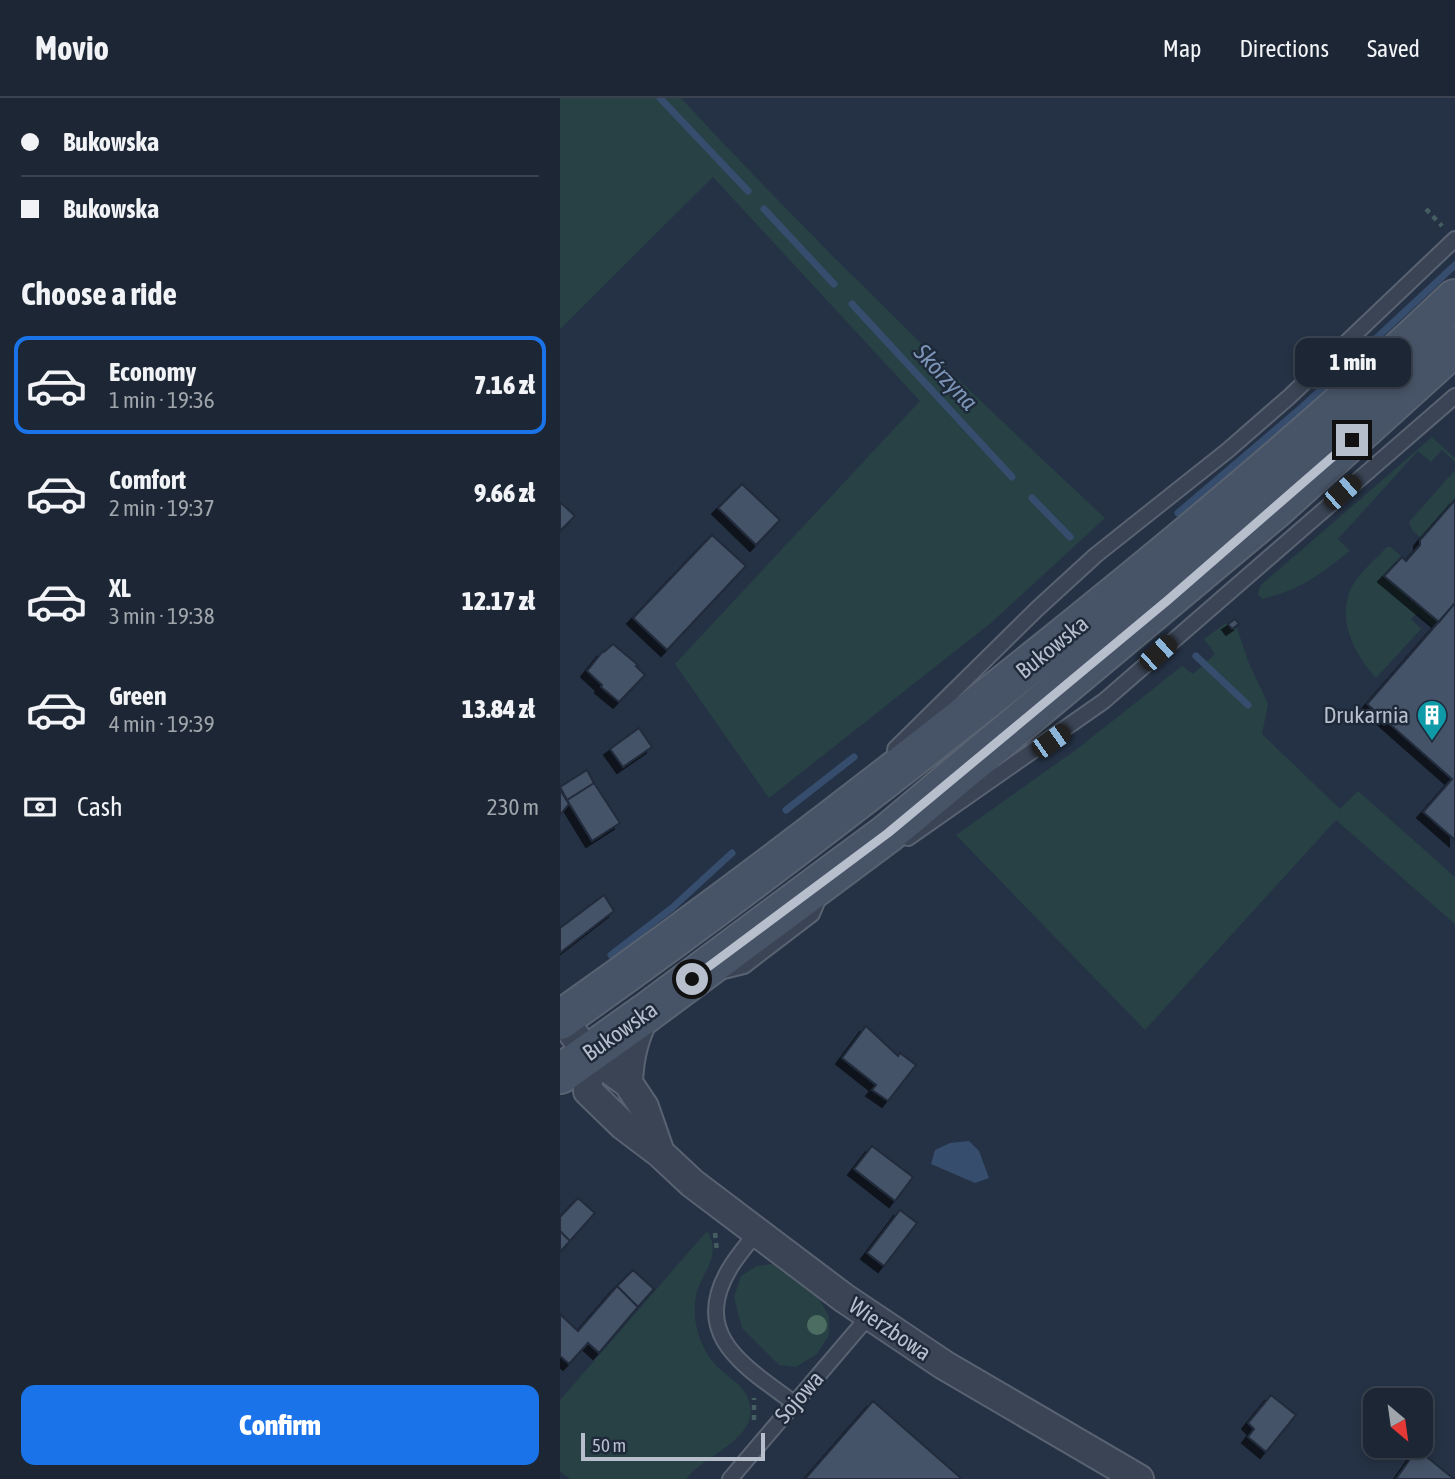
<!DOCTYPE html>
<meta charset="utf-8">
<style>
body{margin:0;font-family:"Asap Condensed",sans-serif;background:#252e3c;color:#f1f3f6;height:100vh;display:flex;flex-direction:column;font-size:26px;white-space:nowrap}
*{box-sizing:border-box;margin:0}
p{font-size:23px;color:#a0a5ac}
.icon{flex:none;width:38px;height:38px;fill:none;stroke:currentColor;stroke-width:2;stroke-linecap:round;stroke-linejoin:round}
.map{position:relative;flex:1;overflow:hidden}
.drawer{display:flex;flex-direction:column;background:#1c2634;width:560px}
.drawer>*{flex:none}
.top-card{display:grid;align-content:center;height:154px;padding:0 21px;background:#1c2634}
.needle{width:46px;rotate:151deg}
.buttons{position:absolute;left:803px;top:1290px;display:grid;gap:14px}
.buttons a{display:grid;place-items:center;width:70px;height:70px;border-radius:14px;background:#1c2634;box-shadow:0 4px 10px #0003,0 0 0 2px #3a434f;font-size:35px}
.scale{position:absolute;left:21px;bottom:18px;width:184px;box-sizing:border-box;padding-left:7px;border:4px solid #b7bfcd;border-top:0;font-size:19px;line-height:24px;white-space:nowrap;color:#b7bfcd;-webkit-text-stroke:5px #1e2939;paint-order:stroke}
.end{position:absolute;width:32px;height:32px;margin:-16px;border:9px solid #b7bfcd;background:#111;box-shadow:0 0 0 4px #111}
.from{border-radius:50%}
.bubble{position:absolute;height:49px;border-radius:14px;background:#1c2634;box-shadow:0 4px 10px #0003,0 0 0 2px #3a434f;font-size:23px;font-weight:800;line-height:49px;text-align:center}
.car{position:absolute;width:21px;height:42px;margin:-21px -10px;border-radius:9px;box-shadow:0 0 5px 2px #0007;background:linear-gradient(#222 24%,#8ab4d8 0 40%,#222 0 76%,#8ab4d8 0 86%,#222 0)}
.top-card b{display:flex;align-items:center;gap:24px;height:66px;font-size:26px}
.top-card b+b{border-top:2px solid #3a434f}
.top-card i{width:18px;height:18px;background:#f1f3f6}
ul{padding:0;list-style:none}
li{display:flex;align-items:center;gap:21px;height:98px;margin:0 14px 10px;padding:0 7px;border:4px solid transparent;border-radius:14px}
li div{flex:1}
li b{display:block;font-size:26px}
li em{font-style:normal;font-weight:800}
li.on{border-color:#1a73e8}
li>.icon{width:63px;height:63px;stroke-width:1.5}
h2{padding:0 21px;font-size:32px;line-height:84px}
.pay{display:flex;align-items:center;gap:18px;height:77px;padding:0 21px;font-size:26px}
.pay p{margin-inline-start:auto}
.primary-button{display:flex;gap:14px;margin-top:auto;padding:14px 21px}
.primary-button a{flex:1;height:80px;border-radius:14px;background:#1a73e8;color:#fff;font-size:28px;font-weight:800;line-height:80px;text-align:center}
header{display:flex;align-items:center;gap:42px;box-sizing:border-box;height:98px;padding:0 35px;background:#1c2634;border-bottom:2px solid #3a434f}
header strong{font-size:33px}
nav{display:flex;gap:38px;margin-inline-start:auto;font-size:24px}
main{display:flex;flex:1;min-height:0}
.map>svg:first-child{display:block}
.green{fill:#274145}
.water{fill:#374d6d}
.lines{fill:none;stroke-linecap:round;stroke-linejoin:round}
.stream{stroke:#374d6d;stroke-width:7}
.building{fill:#445267;stroke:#202b3b;stroke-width:2;filter:url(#shadow)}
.service-casing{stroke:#586271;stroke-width:18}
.minor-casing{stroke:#586271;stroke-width:32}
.secondary-casing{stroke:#586271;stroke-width:42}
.path{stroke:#455e61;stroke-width:4.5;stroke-dasharray:5 5;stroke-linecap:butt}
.service{stroke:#3a4454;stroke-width:14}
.minor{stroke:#3a4454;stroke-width:28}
.secondary{stroke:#475367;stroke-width:38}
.tree{fill:#4c6e62}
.route{stroke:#b7bfcd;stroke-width:9}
.labels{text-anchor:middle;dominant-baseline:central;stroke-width:5;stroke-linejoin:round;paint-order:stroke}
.street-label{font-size:23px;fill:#b7bfcd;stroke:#1e2939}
.poi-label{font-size:23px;fill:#b7bfcd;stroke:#1e2939;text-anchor:end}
.water-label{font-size:24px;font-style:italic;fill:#7c95b7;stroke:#1e2939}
</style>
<header>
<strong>Movio</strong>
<nav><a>Map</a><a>Directions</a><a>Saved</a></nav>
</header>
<main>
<section class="drawer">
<div class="top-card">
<b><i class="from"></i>Bukowska</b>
<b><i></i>Bukowska</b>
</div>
<h2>Choose a ride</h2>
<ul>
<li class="on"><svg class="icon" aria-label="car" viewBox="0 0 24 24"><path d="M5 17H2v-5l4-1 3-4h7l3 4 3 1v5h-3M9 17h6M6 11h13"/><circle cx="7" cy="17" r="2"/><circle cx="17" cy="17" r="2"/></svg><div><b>Economy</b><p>1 min · 19:36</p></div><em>7.16 zł</em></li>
<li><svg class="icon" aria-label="car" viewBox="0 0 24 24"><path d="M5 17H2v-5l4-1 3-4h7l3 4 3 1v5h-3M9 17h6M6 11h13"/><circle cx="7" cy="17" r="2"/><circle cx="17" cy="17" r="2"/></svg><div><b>Comfort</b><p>2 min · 19:37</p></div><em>9.66 zł</em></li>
<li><svg class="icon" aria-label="car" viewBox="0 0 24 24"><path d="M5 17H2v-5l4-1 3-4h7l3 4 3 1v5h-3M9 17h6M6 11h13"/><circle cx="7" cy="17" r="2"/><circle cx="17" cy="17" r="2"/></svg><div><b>XL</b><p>3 min · 19:38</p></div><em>12.17 zł</em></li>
<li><svg class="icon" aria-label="car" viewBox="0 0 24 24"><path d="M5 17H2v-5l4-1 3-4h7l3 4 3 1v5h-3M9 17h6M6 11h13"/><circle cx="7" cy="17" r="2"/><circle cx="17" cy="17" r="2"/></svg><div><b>Green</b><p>4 min · 19:39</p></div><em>13.84 zł</em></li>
</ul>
<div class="pay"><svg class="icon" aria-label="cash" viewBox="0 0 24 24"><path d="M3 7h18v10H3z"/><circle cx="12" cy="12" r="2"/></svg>Cash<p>230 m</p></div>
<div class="primary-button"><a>Confirm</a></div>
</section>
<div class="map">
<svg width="895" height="1381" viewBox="0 0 895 1381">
<defs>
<filter id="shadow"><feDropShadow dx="-6" dy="6" stdDeviation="0" flood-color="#0009"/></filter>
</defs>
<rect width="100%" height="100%" fill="#253245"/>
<path class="green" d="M0,0H121C256,146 399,284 545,420L432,524L209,700L115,566L360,303L153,79L0,231Z
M872,339L895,360V364L882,352L871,364L858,353L778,441L790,453C759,477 742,491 703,501L698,497L700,488Z
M895,372V402L861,440L852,432L849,424Z
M827,449H831L842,459L825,479L879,524L874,529L857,515L851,521L861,531L816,580C797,560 778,525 789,496C794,479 815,462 827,449Z
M666,525L671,533L677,530L688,563L708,606L702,636L780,711L798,693L895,779V826L776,722L585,932L396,737L517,651L622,568L633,576L655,556L644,541Z
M147,1133C162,1155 144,1173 137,1193C134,1205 134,1219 137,1231C141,1246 148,1261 161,1272C176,1285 194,1295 190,1319C185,1345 142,1360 126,1381H10L0,1373V1302Z
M213,1166L259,1201L269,1218V1237L257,1256L236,1269L219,1267L182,1230L174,1199L181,1178L197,1168Z"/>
<path class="water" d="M409,1043L419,1053L429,1080L415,1085L371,1066L375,1052L390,1045Z"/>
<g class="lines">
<path class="stream" d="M100,0L188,93
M204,111L274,186
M292,206L452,379
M472,400L510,439
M618,415L740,311L895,167
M636,558L688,607
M226,712L294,659
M51,857L112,810L172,755"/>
</g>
<path class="building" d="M182,386L220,422L196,447L158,410Z
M895,402V505L879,524L824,478L842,459L846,463L860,447V442Z
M0,404L15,418L0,433Z
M152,437L186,468L107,552L73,520Z
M895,505V742L863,714L892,681L807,606Z
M675,521L679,526L672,531L668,526Z
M53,546L78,567L76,568L85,577L59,604L41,589L42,587L27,573L43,553L44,554Z
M79,630L92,649L63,669L50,651Z
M27,672L34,685L7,702L0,689Z
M34,685L60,725L32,743L7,702Z
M0,692L9,706L0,717Z
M44,797L54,813L0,855V830Z
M306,928L338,958L340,955L356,967L328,1003L312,992L316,987L282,960Z
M312,1048L353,1079L335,1103L294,1071Z
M18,1100L35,1115L10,1143L0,1133V1119Z
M340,1112L357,1125L324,1168L307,1155Z
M0,1133L10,1143L0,1154Z
M73,1172L94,1191L78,1209L57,1188Z
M57,1188L78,1209L39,1255L28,1245L9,1266L0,1258V1216L18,1233Z
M711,1297L736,1317L706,1354L688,1339L694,1331L688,1325Z
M313,1303L402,1381H245Z
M857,1351L894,1381H836Z"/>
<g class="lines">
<g class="service-casing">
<path id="service" d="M335,651L477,511L536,457L667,353L729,299L895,141
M348,740L544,603L895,298
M164,873L184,868L252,816L260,797
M196,1135C187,1147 177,1158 170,1170C129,1238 186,1269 234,1305
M170,1381L309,1218"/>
</g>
<g class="minor-casing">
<path id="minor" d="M0,917L28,956L68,985L84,1009L100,1055
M28,956V993L63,1027L100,1055L132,1085L284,1200L384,1267L579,1381
M68,985C69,958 74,939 86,915"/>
</g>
<g class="secondary-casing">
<path id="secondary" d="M0,922C164,806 323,684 479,559C622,444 762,328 895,201
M0,976L86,915L328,735L715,411L895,248"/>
</g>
<path class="path" d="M866,111L882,128
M155,1135L157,1154
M194,1322V1300"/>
<use href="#service" class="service"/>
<use href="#minor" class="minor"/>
<use href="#secondary" class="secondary"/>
</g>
<circle class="tree" cx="257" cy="1227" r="10"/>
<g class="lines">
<path class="route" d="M132,881L328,735L608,502L792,342"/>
</g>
<defs>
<g id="building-pin" transform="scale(1.575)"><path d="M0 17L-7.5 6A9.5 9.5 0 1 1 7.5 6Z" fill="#0f9aa8" stroke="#1e2939"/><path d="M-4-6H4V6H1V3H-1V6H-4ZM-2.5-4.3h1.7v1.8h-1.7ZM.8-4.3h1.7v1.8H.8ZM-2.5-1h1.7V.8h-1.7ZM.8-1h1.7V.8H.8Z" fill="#fff"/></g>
</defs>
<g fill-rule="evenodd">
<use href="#building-pin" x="872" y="617"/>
</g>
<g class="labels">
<g class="street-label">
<text transform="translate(492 549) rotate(-39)">Bukowska</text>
<text transform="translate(60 933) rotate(-35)">Bukowska</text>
<text transform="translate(330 1231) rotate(34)">Wierzbowa</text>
<text transform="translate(239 1299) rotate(-49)">Sojowa</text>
</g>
<g class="poi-label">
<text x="849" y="617">Drukarnia</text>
</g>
<g class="water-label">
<text transform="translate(386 279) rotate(47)">Skórzyna</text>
</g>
</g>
</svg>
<div class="buttons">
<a><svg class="needle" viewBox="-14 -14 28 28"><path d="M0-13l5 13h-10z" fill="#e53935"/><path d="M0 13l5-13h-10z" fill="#a0a5ac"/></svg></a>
</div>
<div class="scale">50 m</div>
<i class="end from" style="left:132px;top:881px"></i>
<i class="end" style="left:792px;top:342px"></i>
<div class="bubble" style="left:735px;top:240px;width:116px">1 min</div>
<i class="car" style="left:782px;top:394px;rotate:49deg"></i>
<i class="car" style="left:598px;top:555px;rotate:48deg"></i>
<i class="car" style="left:491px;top:643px;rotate:55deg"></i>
</div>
</main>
